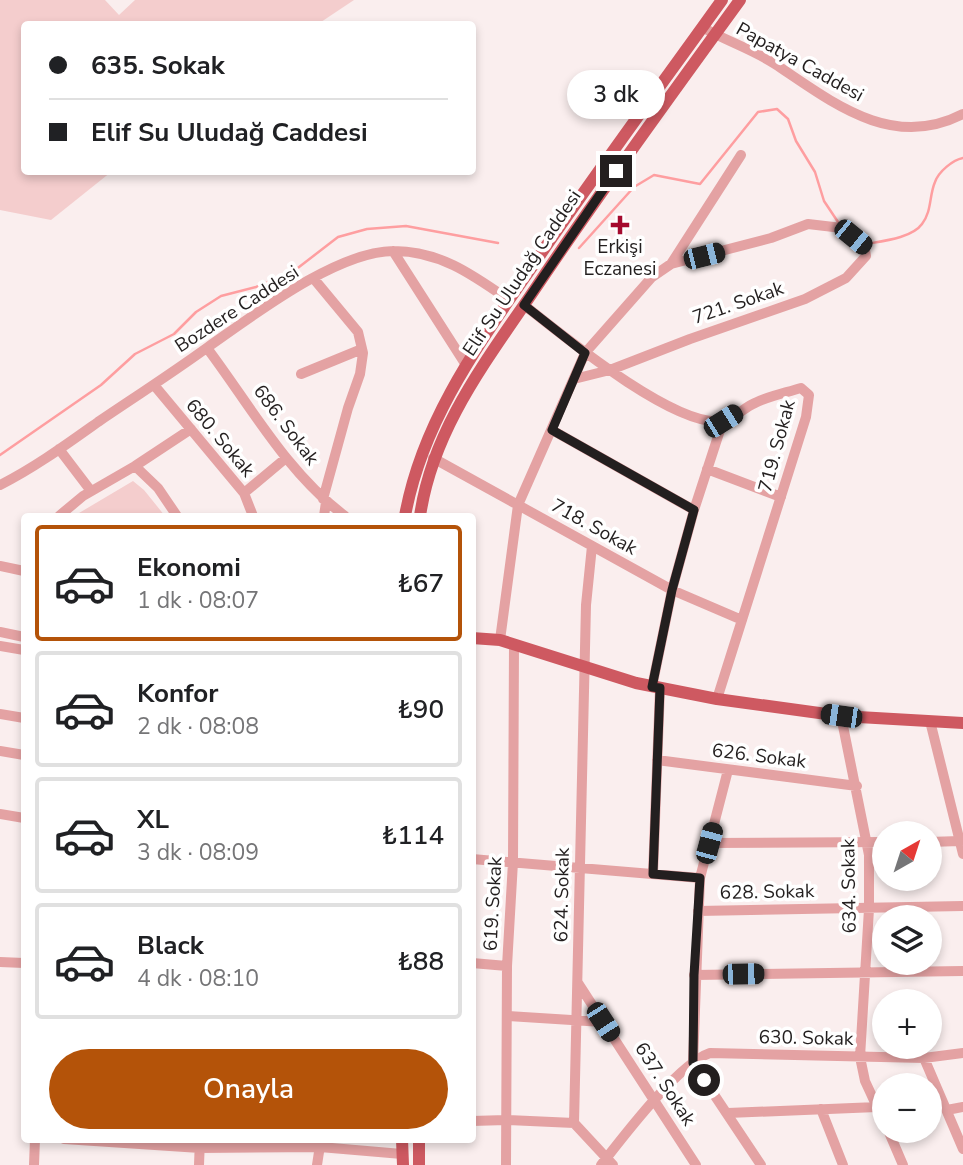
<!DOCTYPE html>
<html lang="tr">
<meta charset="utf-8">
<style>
body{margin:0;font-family:"Nunito Sans",sans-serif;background:#f2f2f2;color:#202124;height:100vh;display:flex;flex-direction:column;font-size:26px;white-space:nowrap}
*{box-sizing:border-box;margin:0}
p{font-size:23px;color:#757577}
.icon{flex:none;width:38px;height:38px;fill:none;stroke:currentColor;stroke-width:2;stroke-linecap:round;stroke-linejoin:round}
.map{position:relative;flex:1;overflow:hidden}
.details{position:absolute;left:21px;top:513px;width:455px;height:630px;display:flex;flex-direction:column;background:#fff;border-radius:7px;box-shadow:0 4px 10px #0003}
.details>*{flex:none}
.top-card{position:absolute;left:21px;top:21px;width:455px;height:154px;border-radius:7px;box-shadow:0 4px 10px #0003;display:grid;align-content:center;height:154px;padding:0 28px;background:#fff}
.needle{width:46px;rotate:39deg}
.tools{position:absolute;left:872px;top:821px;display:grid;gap:14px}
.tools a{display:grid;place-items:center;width:70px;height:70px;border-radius:50%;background:#fff;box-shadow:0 4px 10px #0003;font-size:35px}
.end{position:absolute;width:32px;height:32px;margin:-16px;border:9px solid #231f1f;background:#fff;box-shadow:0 0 0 4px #fff}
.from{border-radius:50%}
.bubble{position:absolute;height:49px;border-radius:24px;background:#fff;box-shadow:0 4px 10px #0003;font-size:23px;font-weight:600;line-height:49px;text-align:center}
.car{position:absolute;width:21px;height:42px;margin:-21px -10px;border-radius:9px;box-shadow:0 0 5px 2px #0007;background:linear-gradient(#222 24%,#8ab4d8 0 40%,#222 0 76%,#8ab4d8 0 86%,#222 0)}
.top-card b{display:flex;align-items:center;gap:24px;height:66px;font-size:26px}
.top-card b+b{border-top:2px solid #e0e0e0}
.top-card i{width:18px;height:18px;background:#202124}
ul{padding:12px 0 0;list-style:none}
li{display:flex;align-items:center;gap:21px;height:116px;margin:0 14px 10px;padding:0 14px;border:4px solid #e0e0e0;border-radius:7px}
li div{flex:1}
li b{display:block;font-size:26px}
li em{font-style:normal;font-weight:600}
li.active{border-color:#b45309}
li>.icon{width:63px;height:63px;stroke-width:1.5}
.cta{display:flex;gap:14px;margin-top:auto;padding:14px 28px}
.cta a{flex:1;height:80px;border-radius:42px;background:#b45309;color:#fff;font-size:28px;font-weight:600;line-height:80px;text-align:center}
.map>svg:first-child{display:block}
.green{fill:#f4cdcd}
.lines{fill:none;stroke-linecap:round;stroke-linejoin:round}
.stream{stroke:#fe9ea0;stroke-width:2.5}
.minor{stroke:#e4a2a3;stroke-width:10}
.major{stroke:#ce5961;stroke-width:12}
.route{stroke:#231f1f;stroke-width:9}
.poi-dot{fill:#a50a2e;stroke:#fff;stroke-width:2.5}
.labels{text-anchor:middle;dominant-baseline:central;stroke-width:7;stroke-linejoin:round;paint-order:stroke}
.street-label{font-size:19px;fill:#231f1f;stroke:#fff}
.poi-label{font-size:19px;fill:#231f1f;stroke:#fff}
</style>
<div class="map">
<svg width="963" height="1165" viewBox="0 0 963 1165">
<rect width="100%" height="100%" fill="#faeeee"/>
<path class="green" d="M0,0H105L119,15L135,0H354L318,24H24V172H111L51,220L0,210Z
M133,481L144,490L165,516H74Z"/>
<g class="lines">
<path class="stream" d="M866,244C883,241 912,238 922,224C932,211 929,196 935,182C939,171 953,160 963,158
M579,248L634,187L654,175L700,184L758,112L777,109L788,119L796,141L815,172L824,201L840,225
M0,455L101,385L135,354L174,334L196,312L221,296L256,287L290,274L338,237L367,229L406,226L498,243"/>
<path class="minor" d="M702,27C726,41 752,49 775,64C832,102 892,151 963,114
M393,251L466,365
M671,264L741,155
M314,279L358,332L363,353L360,374L348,408L323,499
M524,305C562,335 675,428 722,421C732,420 745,407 755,403C769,396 785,393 801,388L809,395L806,417L717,699
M207,348C250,405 287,473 345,516
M301,374L362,349
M154,385L244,493L253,516
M552,430L694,510
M59,449L91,491
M433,458L672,590L742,620
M135,466L158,488L177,516
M707,469L781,497
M0,485C34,468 67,444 98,422C135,397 172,373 208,347C254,315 337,251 394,251C440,251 473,275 509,300
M244,493L286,458
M59,516L83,496L135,466L191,429
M324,516L326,502
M0,566L24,571
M0,632L24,637
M500,640L518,505L585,353L652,277L671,264L771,238L808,224L842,228L864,245L866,256L846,278L805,299L690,339L610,370L574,379
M0,646L24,650
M652,687L672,590L694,510L723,421
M0,714L24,718
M841,716L869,855V909L860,1057L865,1081L884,1122
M930,721L963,854
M0,751L24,755
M657,760L857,786
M0,814L24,818
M929,842L960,841
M709,843L884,842
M472,859L700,878
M653,874L660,688
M698,911L963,906
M0,962L24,963
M472,963L507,966
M694,975L963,971
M578,983L696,1165
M507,1016L603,1022
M924,1058L963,1149
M693,1063L700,878L728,770
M693,1063L761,1165
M821,1109L843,1165
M947,1110L963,1107
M728,1113L877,1107
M472,1121L506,1120L574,1123L613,1165
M574,1123L586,605L592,546
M888,1130L903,1165
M64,1139L200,1148L320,1147L402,1154
M34,1165L35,1139
M199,1165L200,1139
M317,1165L321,1139
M506,1165L507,966L513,862L514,645
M601,1165C623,1137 678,1064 710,1053L924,1058L963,1053"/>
<path class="major" d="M405,516C423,416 484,337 540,255C599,169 661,85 722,0
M420,516C433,427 488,359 537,286C602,189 671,95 740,0
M472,638L500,640L636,683L717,699L841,716L963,723
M402,1139L403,1165
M419,1165V1139"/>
</g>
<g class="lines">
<path class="route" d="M616,171L524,305L585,353L552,430L694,510L672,590L652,687L660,688L653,874L700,878L694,975L693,1063L704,1080"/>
</g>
<path class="poi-dot" d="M616.5 214.5h7v7h7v7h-7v7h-7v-7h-7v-7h7z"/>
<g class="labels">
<g class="street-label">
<text transform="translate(800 62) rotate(29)">Papatya Caddesi</text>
<text transform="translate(522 273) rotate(-56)">Elif Su Uludağ Caddesi</text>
<text transform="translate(738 303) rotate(-19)">721. Sokak</text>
<text transform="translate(237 309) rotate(-33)">Bozdere Caddesi</text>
<text transform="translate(286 425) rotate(53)">686. Sokak</text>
<text transform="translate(220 438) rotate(50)">680. Sokak</text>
<text transform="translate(777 446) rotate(-75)">719. Sokak</text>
<text transform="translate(594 527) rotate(29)">718. Sokak</text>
<text transform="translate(759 756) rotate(7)">626. Sokak</text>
<text transform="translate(849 886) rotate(-91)">634. Sokak</text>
<text transform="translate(767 892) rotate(-1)">628. Sokak</text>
<text transform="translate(562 895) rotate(-89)">624. Sokak</text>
<text transform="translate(493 904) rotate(-87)">619. Sokak</text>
<text transform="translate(806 1038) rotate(1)">630. Sokak</text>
<text transform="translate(665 1084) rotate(57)">637. Sokak</text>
</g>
<g class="poi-label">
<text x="620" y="247">Erkişi<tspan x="620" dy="22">Eczanesi</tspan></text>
</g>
</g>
</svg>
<div class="tools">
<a><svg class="needle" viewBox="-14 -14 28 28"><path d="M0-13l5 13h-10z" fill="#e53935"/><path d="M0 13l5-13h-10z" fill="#757577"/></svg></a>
<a><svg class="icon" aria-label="layers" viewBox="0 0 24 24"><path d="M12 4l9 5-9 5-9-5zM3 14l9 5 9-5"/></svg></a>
<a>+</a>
<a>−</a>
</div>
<i class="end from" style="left:704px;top:1080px"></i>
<i class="end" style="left:616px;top:171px"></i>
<div class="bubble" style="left:567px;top:70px;width:98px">3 dk</div>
<i class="car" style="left:853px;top:237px;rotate:129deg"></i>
<i class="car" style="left:704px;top:256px;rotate:76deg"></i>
<i class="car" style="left:723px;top:421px;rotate:58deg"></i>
<i class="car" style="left:841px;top:716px;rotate:278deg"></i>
<i class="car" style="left:709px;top:843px;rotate:15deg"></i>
<i class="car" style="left:743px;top:974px;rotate:89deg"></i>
<i class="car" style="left:603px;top:1022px;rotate:147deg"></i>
<div class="top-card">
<b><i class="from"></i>635. Sokak</b>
<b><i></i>Elif Su Uludağ Caddesi</b>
</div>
<section class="details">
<ul>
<li class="active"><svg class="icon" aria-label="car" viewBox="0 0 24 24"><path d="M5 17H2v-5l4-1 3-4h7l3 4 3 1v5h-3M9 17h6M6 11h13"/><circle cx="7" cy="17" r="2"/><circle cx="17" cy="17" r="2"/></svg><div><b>Ekonomi</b><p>1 dk · 08:07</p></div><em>₺67</em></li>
<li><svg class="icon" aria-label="car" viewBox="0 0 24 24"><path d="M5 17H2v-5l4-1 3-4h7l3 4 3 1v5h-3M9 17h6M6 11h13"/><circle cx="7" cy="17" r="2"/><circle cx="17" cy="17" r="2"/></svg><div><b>Konfor</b><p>2 dk · 08:08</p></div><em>₺90</em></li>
<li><svg class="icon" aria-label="car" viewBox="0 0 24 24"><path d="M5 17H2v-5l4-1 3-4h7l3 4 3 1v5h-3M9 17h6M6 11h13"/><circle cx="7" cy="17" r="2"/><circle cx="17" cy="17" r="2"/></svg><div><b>XL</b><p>3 dk · 08:09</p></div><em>₺114</em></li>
<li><svg class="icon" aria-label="car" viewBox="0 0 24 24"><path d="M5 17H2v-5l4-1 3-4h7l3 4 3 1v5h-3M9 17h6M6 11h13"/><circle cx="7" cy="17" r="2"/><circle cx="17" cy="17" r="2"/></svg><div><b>Black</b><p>4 dk · 08:10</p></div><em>₺88</em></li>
</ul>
<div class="cta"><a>Onayla</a></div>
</section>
</div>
